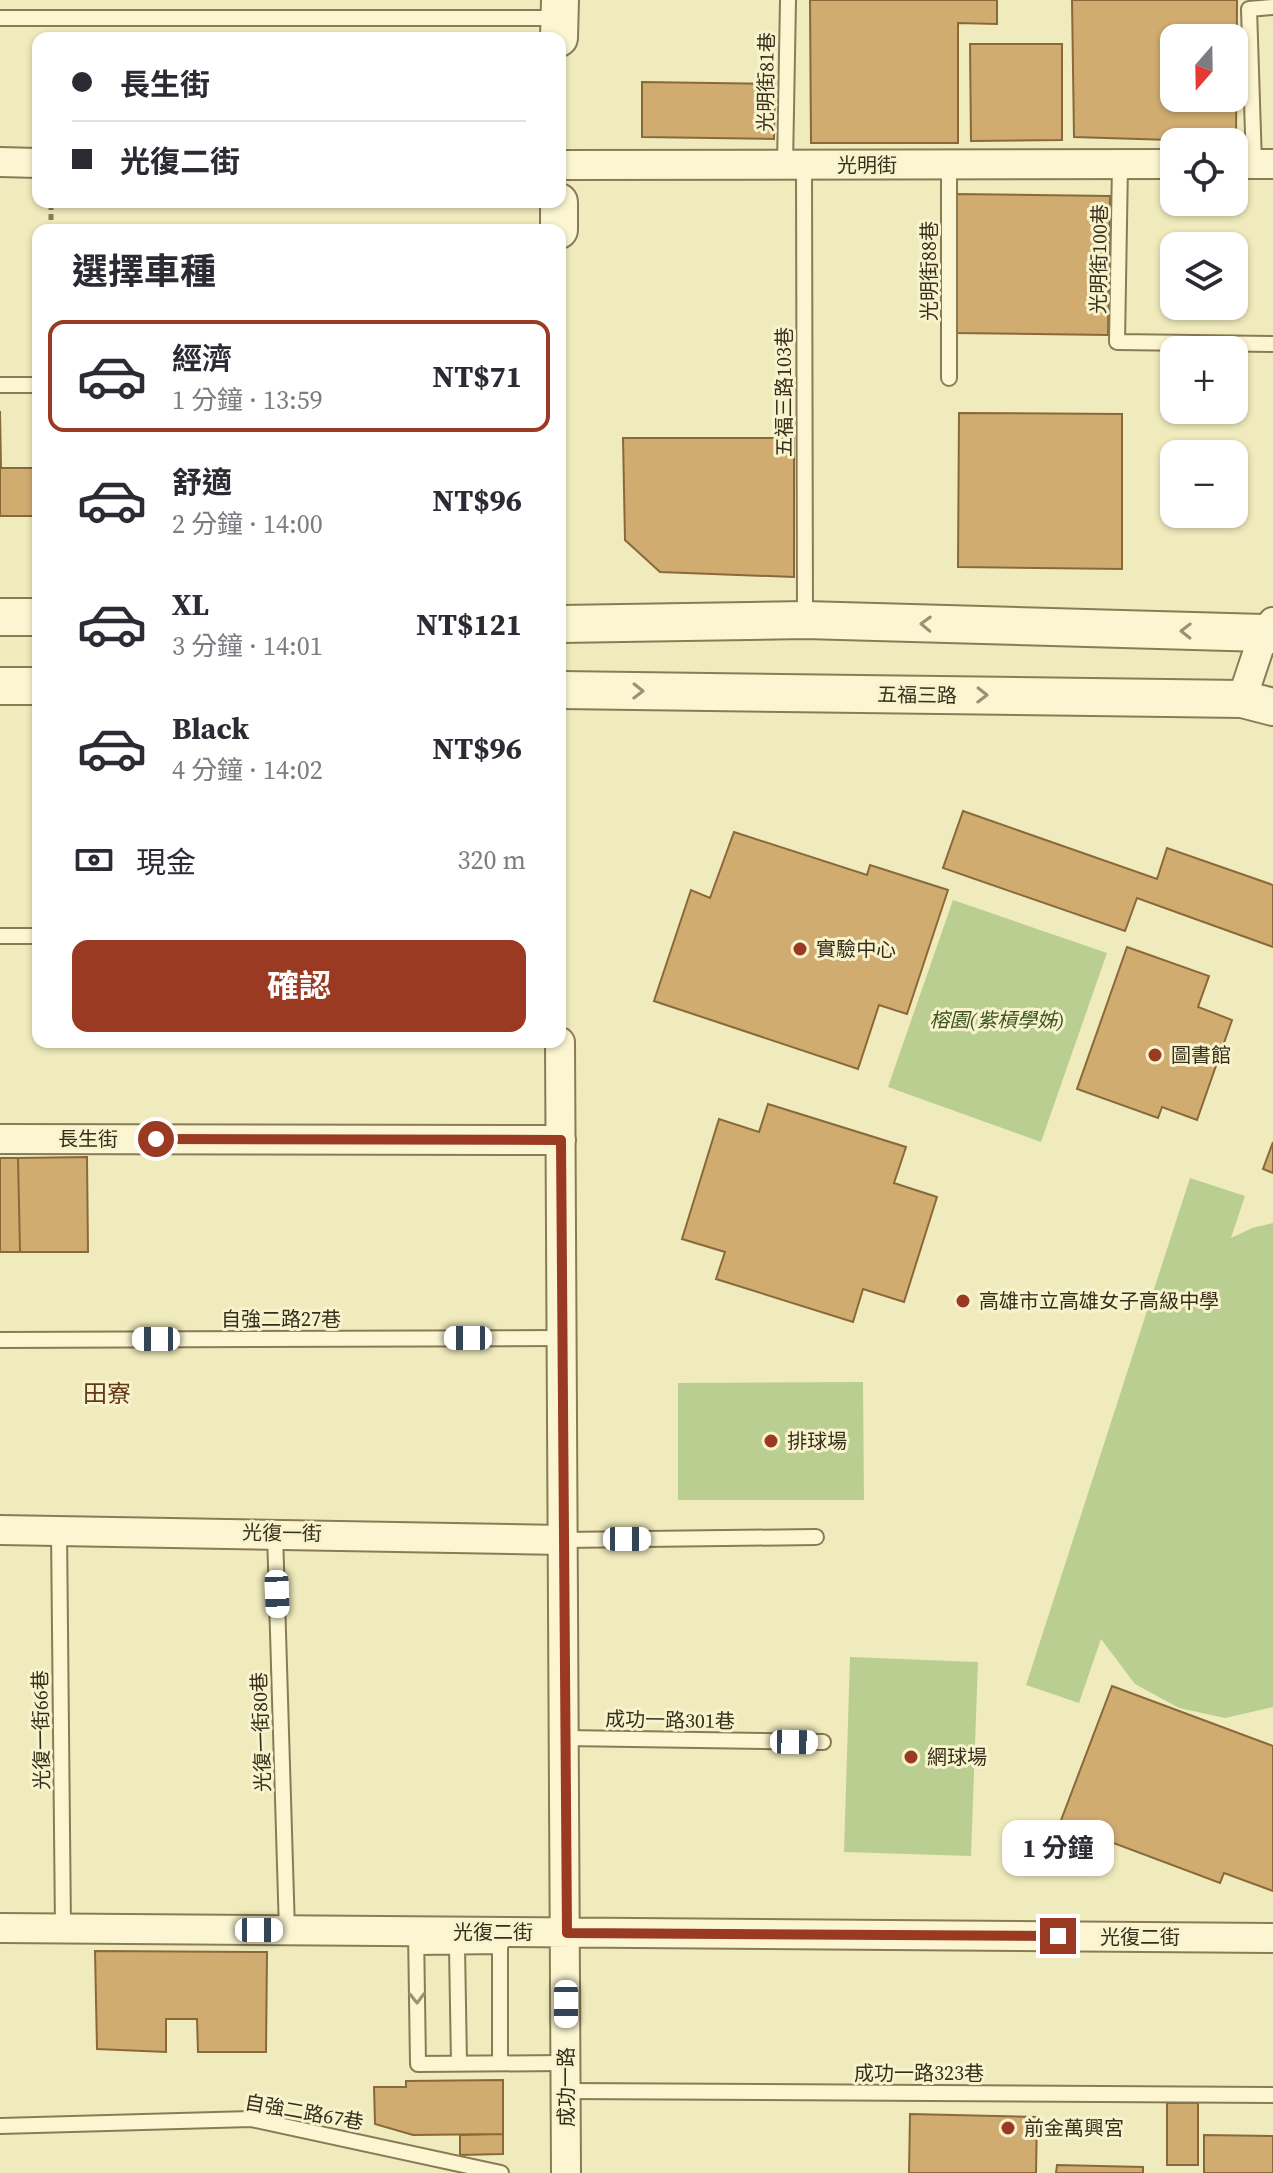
<!DOCTYPE html>
<html lang="zh-TW">
<meta charset="utf-8">
<style>
body{margin:0;font-family:"Source Serif 4","Noto Sans TC",serif;background:#f7f7f7;color:#2b2b33;height:100vh;display:flex;flex-direction:column;font-size:30px;white-space:nowrap}
*{box-sizing:border-box;margin:0}
p{font-size:26px;color:#7c7c81}
.icon{flex:none;width:44px;height:44px;fill:none;stroke:currentColor;stroke-width:2;stroke-linecap:round;stroke-linejoin:round}
.map{position:relative;flex:1;overflow:hidden}
.sheet{position:absolute;left:32px;top:224px;width:534px;height:824px;display:flex;flex-direction:column;background:#fff;border-radius:16px;box-shadow:0 2px 6px #0004}
.sheet>*{flex:none}
.banner{position:absolute;left:32px;top:32px;width:534px;height:176px;border-radius:16px;box-shadow:0 2px 6px #0004;display:grid;align-content:center;height:176px;padding:0 40px;background:#fff}
.needle{width:52px;rotate:200deg}
.tools{position:absolute;left:1160px;top:24px;display:grid;gap:16px}
.tools a{display:grid;place-items:center;width:88px;height:88px;border-radius:16px;background:#fff;box-shadow:0 2px 6px #0004;font-size:40px}
.end{position:absolute;width:36px;height:36px;margin:-18px;border:10px solid #9b3a22;background:#fff;box-shadow:0 0 0 4px #fff}
.from{border-radius:50%}
.bubble{position:absolute;height:56px;border-radius:16px;background:#fff;box-shadow:0 2px 6px #0004;font-size:26px;font-weight:700;line-height:56px;text-align:center}
.car{position:absolute;width:24px;height:48px;margin:-24px -12px;border-radius:10px;box-shadow:0 0 6px 2px #0007;background:linear-gradient(#fff 24%,#345 0 40%,#fff 0 76%,#345 0 86%,#fff 0)}
.banner b{display:flex;align-items:center;gap:28px;height:76px;font-size:30px}
.banner b+b{border-top:2px solid #e1e1e2}
.banner i{width:20px;height:20px;background:#2b2b33}
ul{padding:0;list-style:none}
li{display:flex;align-items:center;gap:24px;height:112px;margin:0 16px 12px;padding:0 24px;border:4px solid transparent;border-radius:16px}
li div{flex:1}
li b{display:block;font-size:30px}
li em{font-style:normal;font-weight:700}
li.active{border-color:#9b3a22}
li>.icon{width:72px;height:72px;stroke-width:1.5}
h2{padding:0 40px;font-size:36px;line-height:96px}
.pay{display:flex;align-items:center;gap:20px;height:88px;padding:0 40px;font-size:30px}
.pay p{margin-inline-start:auto}
.primary-button{display:flex;gap:16px;margin-top:auto;padding:16px 40px}
.primary-button a{flex:1;height:92px;border-radius:16px;background:#9b3a22;color:#fff;font-size:32px;font-weight:700;line-height:92px;text-align:center}
.map>svg:first-child{display:block}
.green{fill:#bbce91}
.building{fill:#d0ac71;stroke:#89693a;stroke-width:2;fill-rule:evenodd}
.lines{fill:none;stroke-linecap:round;stroke-linejoin:round}
.service-casing{stroke:#897b55;stroke-width:18}
.minor-casing{stroke:#897b55;stroke-width:32}
.tertiary-casing{stroke:#897b55;stroke-width:40}
.path{stroke:#897b55;stroke-width:5;stroke-dasharray:6 4;stroke-linecap:butt}
.service{stroke:#fbf6d1;stroke-width:14}
.minor{stroke:#fbf6d1;stroke-width:28}
.tertiary{stroke:#fbf6d1;stroke-width:36}
.oneway{stroke:#999276}
.route{stroke:#9b3a22;stroke-width:10}
.poi-dot{fill:#9b3a22;stroke:#f7f3cd;stroke-width:3}
.labels{text-anchor:middle;dominant-baseline:central;stroke-width:6;stroke-linejoin:round;paint-order:stroke}
.street-label{font-size:20px;fill:#372e1b;stroke:#f7f3cd}
.poi-label{font-size:20px;fill:#372e1b;stroke:#f7f3cd;text-anchor:start}
.park-label{font-size:20px;font-style:italic;fill:#3d5520;stroke:#f7f3cd}
.quarter-label{font-size:24px;fill:#663818;stroke:#f7f3cd}
</style>
<div class="map">
<svg width="1273" height="2173" viewBox="0 0 1273 2173">
<rect width="100%" height="100%" fill="#f0ebbd"/>
<path class="green" d="M953,900L1107,953L1041,1142L888,1087Z
M1190,1178L1245,1196L1231,1238L1252,1228L1273,1223V1707L1225,1718L1179,1708L1135,1684L1101,1639L1079,1703L1026,1685Z
M863,1382L864,1500H678V1383Z
M850,1657L978,1662L971,1856L844,1852Z"/>
<path class="building" d="M810,0H997V24L958,23V143H811Z
M1072,0H1237L1236,142L1074,137ZM1174,38H1234V98H1174Z
M970,44H1062V140L971,141Z
M642,82L775,84L774,139L642,137Z
M956,194L1110,196L1108,335L955,333Z
M0,411L1,468H38V516H0Z
M959,413L1122,414V569L958,567Z
M623,438H794V577L660,572L625,540Z
M963,811L1157,879L1167,848L1273,885V947L1137,898L1125,931L943,868Z
M734,832L867,875L870,865L948,890L907,1014L879,1005L858,1069L654,1001L691,890L710,898Z
M1127,947L1209,976L1198,1007L1232,1020L1197,1120L1162,1107L1158,1118L1077,1089Z
M768,1104L906,1147L894,1183L937,1197L904,1302L863,1289L853,1322L716,1279L725,1252L682,1239L719,1119L759,1132Z
M1273,1142V1173L1263,1169Z
M87,1157L88,1252H20L18,1158Z
M0,1158H18L20,1252H0Z
M1112,1686L1273,1746V1891L1224,1873L1220,1883L1060,1823Z
M95,1951L267,1952L266,2052H198L197,2019H166V2052L97,2049Z
M503,2080V2134L413,2135L375,2124L374,2087H406V2081Z
M1167,2103H1198V2165H1167Z
M910,2114L1037,2117L1036,2173H909Z
M503,2134V2154L460,2155V2135Z
M1204,2135L1273,2136V2173H1204Z
M1057,2165L1143,2167V2173H1056Z"/>
<g class="lines">
<g class="service-casing">
<path id="service" d="M0,18H560
M1120,164L1117,342L1273,344
M1254,164L1249,9L1273,7
M785,165L788,0
M804,165L805,620
M949,378V165
M0,385H38
M0,936H38
M0,1340L562,1338
M59,1530L63,1929
M275,1533L287,1931
M563,1540L816,1537
M565,1738L823,1742
M416,1931L418,2064L565,2063
M417,1947L500,1946L504,1939
M457,1947L459,2063
M500,2063V1946
M565,2091L1273,2095
M0,2126L251,2119L501,2173"/>
</g>
<g class="minor-casing">
<path id="minor" d="M0,162L38,163
M1234,164H1273
M560,165L1174,164
M1242,699L1264,633L1273,622
M560,1042L566,2173
M0,1139L561,1140
M0,1530L563,1540
M0,1928L1273,1938"/>
</g>
<g class="tertiary-casing">
<path id="tertiary" d="M559,38L560,0
M559,202V230
M0,617H38
M560,624L805,620L1264,633L1273,635
M0,686H38
M560,690L1242,699L1273,707"/>
</g>
<path class="path" d="M51,230V202"/>
<use href="#service" class="service"/>
<use href="#minor" class="minor"/>
<use href="#tertiary" class="tertiary"/>
</g>
<defs><path id="oneway-chevron" d="M-2-3.5L2.5 0L-2 3.5" fill="none" stroke-width="1.6" stroke-linecap="round" stroke-linejoin="round" transform="scale(2)"/></defs>
<g class="oneway">
<use href="#oneway-chevron" transform="translate(926 624) rotate(-178)"/>
<use href="#oneway-chevron" transform="translate(1186 631) rotate(-179)"/>
<use href="#oneway-chevron" transform="translate(638 691) rotate(1)"/>
<use href="#oneway-chevron" transform="translate(982 695) rotate(1)"/>
<use href="#oneway-chevron" transform="translate(417 1998) rotate(89)"/>
</g>
<g class="lines">
<path class="route" d="M156,1139L561,1140L567,1933L1058,1936"/>
</g>
<g class="poi-dot">
<circle cx="800" cy="949" r="8"/>
<circle cx="1155" cy="1055" r="8"/>
<circle cx="963" cy="1301" r="8"/>
<circle cx="771" cy="1441" r="8"/>
<circle cx="911" cy="1757" r="8"/>
<circle cx="1008" cy="2128" r="8"/>
</g>
<g class="labels">
<g class="street-label">
<text transform="translate(766 82) rotate(-89)">光明街81巷</text>
<text x="867" y="165">光明街</text>
<text transform="translate(1099 259) rotate(-89)">光明街100巷</text>
<text transform="translate(929 271) rotate(-90)">光明街88巷</text>
<text transform="translate(784 392) rotate(-90)">五福三路103巷</text>
<text transform="translate(917 695) rotate(1)">五福三路</text>
<text x="88" y="1139">長生街</text>
<text x="281" y="1319">自強二路27巷</text>
<text transform="translate(282 1533) rotate(1)">光復一街</text>
<text transform="translate(670 1720) rotate(1)">成功一路301巷</text>
<text transform="translate(41 1730) rotate(-91)">光復一街66巷</text>
<text transform="translate(261 1732) rotate(-92)">光復一街80巷</text>
<text x="493" y="1932">光復二街</text>
<text x="1140" y="1937">光復二街</text>
<text x="919" y="2073">成功一路323巷</text>
<text transform="translate(566 2087) rotate(-90)">成功一路</text>
<text transform="translate(304 2112) rotate(10)">自強二路67巷</text>
</g>
<g class="poi-label">
<text x="816" y="949">實驗中心</text>
<text x="1171" y="1055">圖書館</text>
<text x="979" y="1301">高雄市立高雄女子高級中學</text>
<text x="787" y="1441">排球場</text>
<text x="927" y="1757">網球場</text>
<text x="1024" y="2128">前金萬興宮</text>
</g>
<g class="park-label">
<text x="997" y="1020">榕園(紫槓學姊)</text>
</g>
<g class="quarter-label">
<text x="107" y="1393">田寮</text>
</g>
</g>
</svg>
<div class="tools">
<a><svg class="needle" viewBox="-14 -14 28 28"><path d="M0-13l5 13h-10z" fill="#e53935"/><path d="M0 13l5-13h-10z" fill="#7c7c81"/></svg></a>
<a><svg class="icon" aria-label="locate" viewBox="0 0 24 24"><circle cx="12" cy="12" r="6"/><path d="M12 2v4M12 18v4M2 12h4M18 12h4"/></svg></a>
<a><svg class="icon" aria-label="layers" viewBox="0 0 24 24"><path d="M12 4l9 5-9 5-9-5zM3 14l9 5 9-5"/></svg></a>
<a>+</a>
<a>−</a>
</div>
<i class="end from" style="left:156px;top:1139px"></i>
<i class="end" style="left:1058px;top:1936px"></i>
<div class="bubble" style="left:1002px;top:1820px;width:112px">1 分鐘</div>
<i class="car" style="left:468px;top:1338px;rotate:270deg"></i>
<i class="car" style="left:156px;top:1339px;rotate:270deg"></i>
<i class="car" style="left:627px;top:1539px;rotate:90deg"></i>
<i class="car" style="left:277px;top:1594px;rotate:178deg"></i>
<i class="car" style="left:794px;top:1742px;rotate:91deg"></i>
<i class="car" style="left:259px;top:1930px;rotate:90deg"></i>
<i class="car" style="left:566px;top:2004px;rotate:180deg"></i>
<div class="banner">
<b><i class="from"></i>長生街</b>
<b><i></i>光復二街</b>
</div>
<section class="sheet">
<h2>選擇車種</h2>
<ul>
<li class="active"><svg class="icon" aria-label="car" viewBox="0 0 24 24"><path d="M5 17H2v-5l4-1 3-4h7l3 4 3 1v5h-3M9 17h6M6 11h13"/><circle cx="7" cy="17" r="2"/><circle cx="17" cy="17" r="2"/></svg><div><b>經濟</b><p>1 分鐘 · 13:59</p></div><em>NT$71</em></li>
<li><svg class="icon" aria-label="car" viewBox="0 0 24 24"><path d="M5 17H2v-5l4-1 3-4h7l3 4 3 1v5h-3M9 17h6M6 11h13"/><circle cx="7" cy="17" r="2"/><circle cx="17" cy="17" r="2"/></svg><div><b>舒適</b><p>2 分鐘 · 14:00</p></div><em>NT$96</em></li>
<li><svg class="icon" aria-label="car" viewBox="0 0 24 24"><path d="M5 17H2v-5l4-1 3-4h7l3 4 3 1v5h-3M9 17h6M6 11h13"/><circle cx="7" cy="17" r="2"/><circle cx="17" cy="17" r="2"/></svg><div><b>XL</b><p>3 分鐘 · 14:01</p></div><em>NT$121</em></li>
<li><svg class="icon" aria-label="car" viewBox="0 0 24 24"><path d="M5 17H2v-5l4-1 3-4h7l3 4 3 1v5h-3M9 17h6M6 11h13"/><circle cx="7" cy="17" r="2"/><circle cx="17" cy="17" r="2"/></svg><div><b>Black</b><p>4 分鐘 · 14:02</p></div><em>NT$96</em></li>
</ul>
<div class="pay"><svg class="icon" aria-label="cash" viewBox="0 0 24 24"><path d="M3 7h18v10H3z"/><circle cx="12" cy="12" r="2"/></svg>現金<p>320 m</p></div>
<div class="primary-button"><a>確認</a></div>
</section>
</div>
